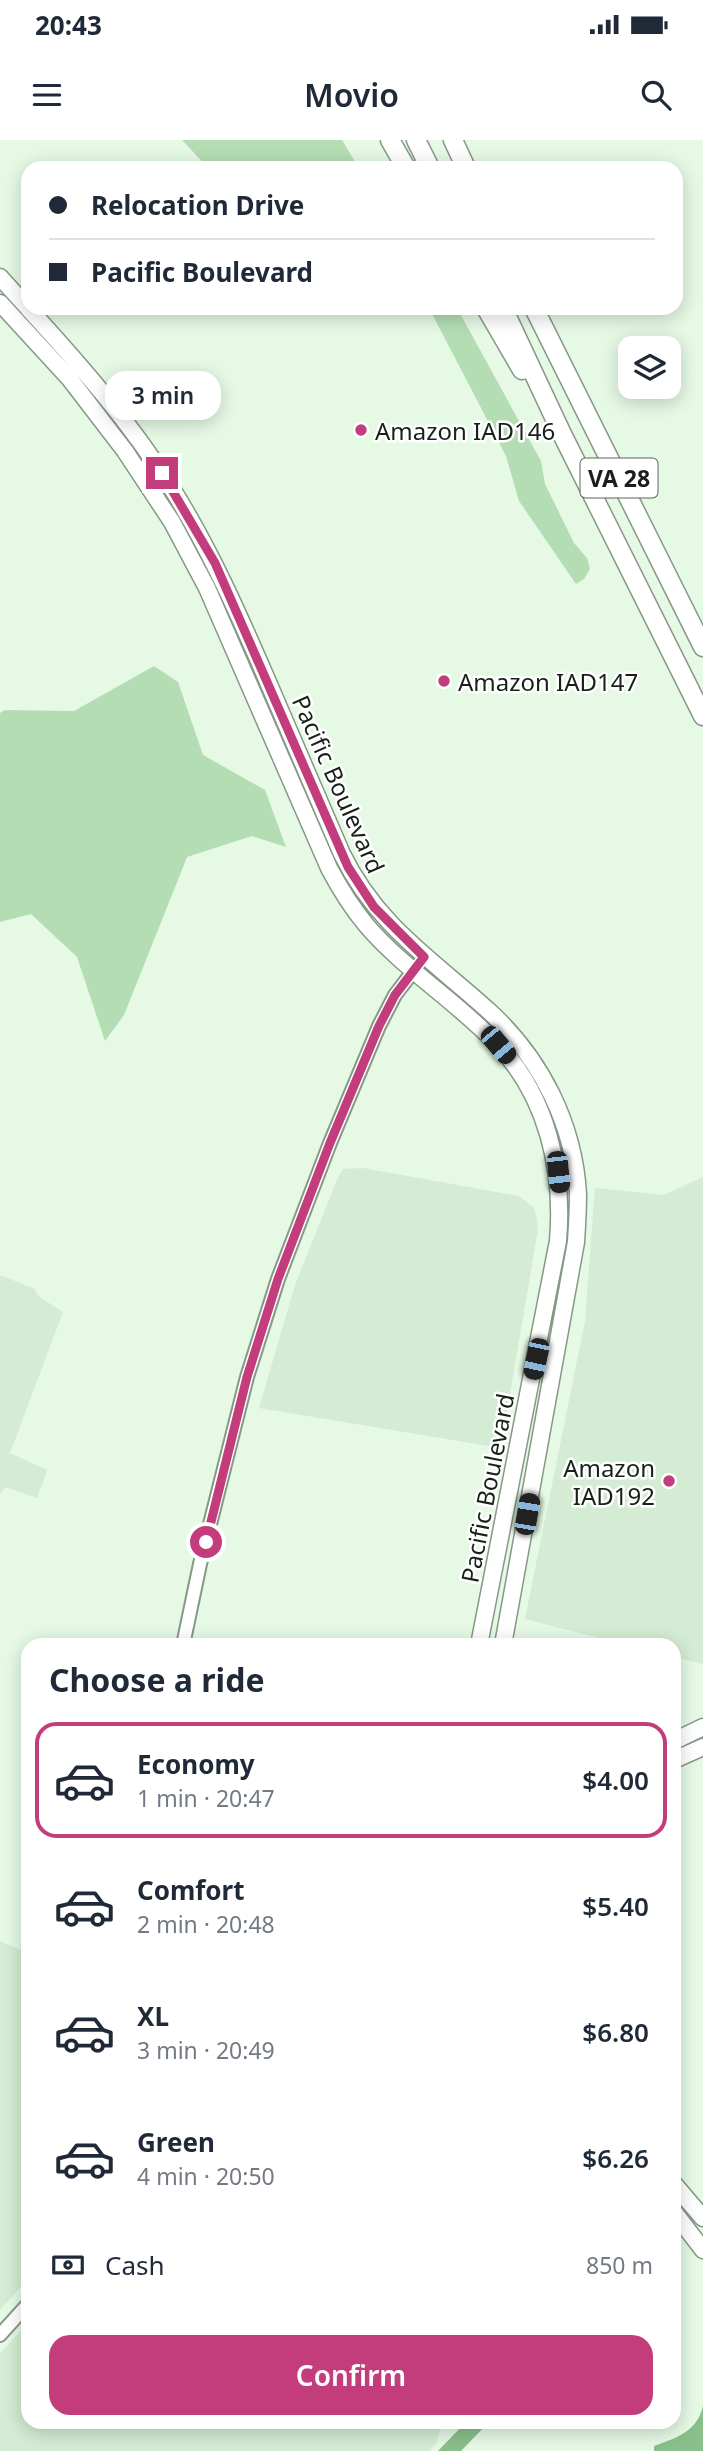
<!DOCTYPE html>
<meta charset="utf-8">
<style>
body{margin:0;font-family:"Noto Sans",sans-serif;background:#f2f2f3;color:#1f2937;height:100vh;display:flex;flex-direction:column;font-size:26px;white-space:nowrap}
*{box-sizing:border-box;margin:0}
p{font-size:23px;color:#747a83}
.icon{flex:none;width:38px;height:38px;fill:none;stroke:currentColor;stroke-width:2;stroke-linecap:round;stroke-linejoin:round}
.map{position:relative;flex:1;overflow:hidden}
.drawer{position:absolute;left:21px;top:1498px;width:660px;height:791px;display:flex;flex-direction:column;background:#fff;border-radius:21px;box-shadow:0 4px 18px #0003}
.drawer>*{flex:none}
.banner{position:absolute;left:21px;top:21px;width:662px;height:154px;border-radius:21px;box-shadow:0 4px 18px #0003;display:grid;align-content:center;height:154px;padding:0 28px;background:#fff}
.buttons{position:absolute;left:618px;top:196px;display:grid;gap:14px}
.buttons a{display:grid;place-items:center;width:63px;height:63px;border-radius:14px;background:#fff;box-shadow:0 4px 18px #0003;font-size:35px}
.end{position:absolute;width:32px;height:32px;margin:-16px;border:9px solid #c33d7d;background:#fff;box-shadow:0 0 0 4px #fff}
.from{border-radius:50%}
.bubble{position:absolute;height:49px;border-radius:21px;background:#fff;box-shadow:0 4px 18px #0003;font-size:23px;font-weight:600;line-height:49px;text-align:center}
.car{position:absolute;width:21px;height:42px;margin:-21px -10px;border-radius:9px;box-shadow:0 0 5px 2px #0007;background:linear-gradient(#222 24%,#8ab4d8 0 40%,#222 0 76%,#8ab4d8 0 86%,#222 0)}
.banner b{display:flex;align-items:center;gap:24px;height:66px;font-size:26px}
.banner b+b{border-top:2px solid #e0e1e3}
.banner i{width:18px;height:18px;background:#1f2937}
ul{padding:0;list-style:none}
li{display:flex;align-items:center;gap:21px;height:116px;margin:0 14px 10px;padding:0 14px;border:4px solid transparent;border-radius:21px}
li div{flex:1}
li b{display:block;font-size:26px}
li em{font-style:normal;font-weight:600}
li.active{border-color:#c33d7d}
li>.icon{width:63px;height:63px;stroke-width:1.5}
h2{padding:0 28px;font-size:32px;line-height:84px}
.pay{display:flex;align-items:center;gap:18px;height:77px;padding:0 28px;font-size:26px}
.pay p{margin-inline-start:auto}
.action{display:flex;gap:14px;margin-top:auto;padding:14px 28px}
.action a{flex:1;height:80px;border-radius:21px;background:#c33d7d;color:#fff;font-size:28px;font-weight:600;line-height:80px;text-align:center}
.status{display:flex;justify-content:space-between;align-items:center;height:49px;padding:0 35px;background:#fff;direction:ltr}
.status svg{height:19px;fill:currentColor}
header{display:flex;justify-content:space-between;align-items:center;height:91px;padding:0 28px;background:#fff;font-size:32px;font-weight:600}
.map>svg:first-child{display:block}
.built{fill:#d3ecd3}
.green{fill:#b4ddb4}
.water{fill:#89bf8a}
.lines{fill:none;stroke-linecap:round;stroke-linejoin:round}
.minor-casing{stroke:#869886;stroke-width:16}
.major-casing{stroke:#869886;stroke-width:19}
.highway-casing{stroke:#869886;stroke-width:21}
.minor{stroke:#fff;stroke-width:12}
.major{stroke:#fff;stroke-width:16}
.highway{stroke:#fff;stroke-width:18}
.route{stroke:#c33d7d;stroke-width:9}
.poi-dot{fill:#c33d7d;stroke:#fff;stroke-width:2.5}
.labels{text-anchor:middle;dominant-baseline:central;stroke-width:5;stroke-linejoin:round;paint-order:stroke}
.shield{fill:#fff;stroke:#5e635e;stroke-width:2}
.shield-label{font-size:23px;font-weight:bold;fill:#192019}
.poi-label{font-size:24px;fill:#192019;stroke:#fff;text-anchor:start}
.street-label{font-size:24px;fill:#192019;stroke:#fff}
</style>
<div class="status"><b>20:43</b><svg viewBox="0 0 49 12"><path d="M0 12V9h3v3zM5 12V6h3v6zM10 12V3h3v9zM15 12V0h3v12zM26 1h20v11H26zM47 4h2v5h-2z"/></svg></div>
<header><svg class="icon" aria-label="menu" viewBox="0 0 24 24"><path d="M4 6h16M4 12h16M4 18h16"/></svg>Movio<svg class="icon" aria-label="search" viewBox="0 0 24 24"><circle cx="10" cy="10" r="6"/><path d="M15 15l6 6"/></svg></header>
<div class="map">
<svg width="703" height="2311" viewBox="0 0 703 2311">
<rect width="100%" height="100%" fill="#e5f9e5"/>
<path class="built" d="M363,1028L519,1056L533,1067L536,1075L538,1089L501,1308L259,1268L295,1145L337,1040L343,1029Z
M703,1037V1524L674,1517V1505H626L525,1479L585,1181L595,1048L664,1055Z
M0,1135L35,1149L38,1156L63,1172L10,1313L47,1330L37,1358L5,1347L0,1355Z
M0,1801L28,1813V2139L0,2170Z
M28,2183V2282H442L437,2302L430,2311H0V2213Z"/>
<path class="green" d="M182,0H342L359,28H208Z
M429,168H457L541,321L545,344L574,403L587,418L590,429L584,439L576,444L519,361L506,316Z
M154,526L178,542L203,615L265,650L286,707L252,696L187,717L124,875L105,901L77,817L31,774L0,782V573L5,570L74,571Z"/>
<path class="water" d="M703,2266V2311H654V2306C676,2298 697,2292 703,2266Z
M466,2282H489L461,2311H438Z"/>
<g class="lines">
<g class="minor-casing">
<path id="minor" d="M183,1505L200,1424L247,1237L278,1139L330,1003L379,886L395,855L424,817
M0,2195L28,2164"/>
</g>
<g class="major-casing">
<path id="major" d="M0,137L28,168
M0,163L69,238L125,311L172,382L207,448L329,728C340,749 352,768 367,786C405,830 456,861 497,904C547,956 564,1030 558,1101L479,1505
M28,168C80,225 130,282 171,347C210,409 239,475 268,542C293,600 318,657 342,714C377,786 433,820 490,872C541,919 574,984 578,1054C578,1070 577,1087 576,1102L503,1505
M674,1601L703,1587
M674,1620L703,1607
M674,2044L703,2078
M674,2072L703,2110"/>
</g>
<g class="highway-casing">
<path id="highway" d="M390,0L406,28
M416,0L430,28
M453,0L466,28
M486,168L522,230
M503,168L562,294L703,576
M534,168L703,507"/>
</g>
<use href="#minor" class="minor"/>
<use href="#major" class="major"/>
<use href="#highway" class="highway"/>
</g>
<g class="lines">
<path class="route" d="M162,333L215,423L348,727L374,767L424,817L395,855L379,886L330,1003L278,1139L247,1237L206,1402"/>
</g>
<g class="poi-dot">
<circle cx="361" cy="290" r="7"/>
<circle cx="444" cy="541" r="7"/>
<circle cx="669" cy="1341" r="7"/>
</g>
<g class="labels">
<rect class="shield" x="580.5" y="318.5" width="77" height="39" rx="5"/>
<g class="shield-label">
<text x="619" y="338">VA 28</text>
</g>
<g class="poi-label">
<text x="375" y="290">Amazon IAD146</text>
<text x="458" y="541">Amazon IAD147</text>
<text x="655" y="1327" text-anchor="end">Amazon<tspan x="655" dy="28">IAD192</tspan></text>
</g>
<g class="street-label">
<text transform="translate(339 644) rotate(66)">Pacific Boulevard</text>
<text transform="translate(487 1348) rotate(-79)">Pacific Boulevard</text>
</g>
</g>
</svg>
<div class="buttons">
<a><svg class="icon" aria-label="layers" viewBox="0 0 24 24"><path d="M12 4l9 5-9 5-9-5zM3 14l9 5 9-5"/></svg></a>
</div>
<i class="end from" style="left:206px;top:1402px"></i>
<i class="end" style="left:162px;top:333px"></i>
<div class="bubble" style="left:105px;top:231px;width:116px">3 min</div>
<i class="car" style="left:498px;top:905px;rotate:140deg"></i>
<i class="car" style="left:558px;top:1032px;rotate:174deg"></i>
<i class="car" style="left:536px;top:1219px;rotate:192deg"></i>
<i class="car" style="left:527px;top:1374px;rotate:10deg"></i>
<div class="banner">
<b><i class="from"></i>Relocation Drive</b>
<b><i></i>Pacific Boulevard</b>
</div>
<section class="drawer">
<h2>Choose a ride</h2>
<ul>
<li class="active"><svg class="icon" aria-label="car" viewBox="0 0 24 24"><path d="M5 17H2v-5l4-1 3-4h7l3 4 3 1v5h-3M9 17h6M6 11h13"/><circle cx="7" cy="17" r="2"/><circle cx="17" cy="17" r="2"/></svg><div><b>Economy</b><p>1 min · 20:47</p></div><em>$4.00</em></li>
<li><svg class="icon" aria-label="car" viewBox="0 0 24 24"><path d="M5 17H2v-5l4-1 3-4h7l3 4 3 1v5h-3M9 17h6M6 11h13"/><circle cx="7" cy="17" r="2"/><circle cx="17" cy="17" r="2"/></svg><div><b>Comfort</b><p>2 min · 20:48</p></div><em>$5.40</em></li>
<li><svg class="icon" aria-label="car" viewBox="0 0 24 24"><path d="M5 17H2v-5l4-1 3-4h7l3 4 3 1v5h-3M9 17h6M6 11h13"/><circle cx="7" cy="17" r="2"/><circle cx="17" cy="17" r="2"/></svg><div><b>XL</b><p>3 min · 20:49</p></div><em>$6.80</em></li>
<li><svg class="icon" aria-label="car" viewBox="0 0 24 24"><path d="M5 17H2v-5l4-1 3-4h7l3 4 3 1v5h-3M9 17h6M6 11h13"/><circle cx="7" cy="17" r="2"/><circle cx="17" cy="17" r="2"/></svg><div><b>Green</b><p>4 min · 20:50</p></div><em>$6.26</em></li>
</ul>
<div class="pay"><svg class="icon" aria-label="cash" viewBox="0 0 24 24"><path d="M3 7h18v10H3z"/><circle cx="12" cy="12" r="2"/></svg>Cash<p>850 m</p></div>
<div class="action"><a>Confirm</a></div>
</section>
</div>
